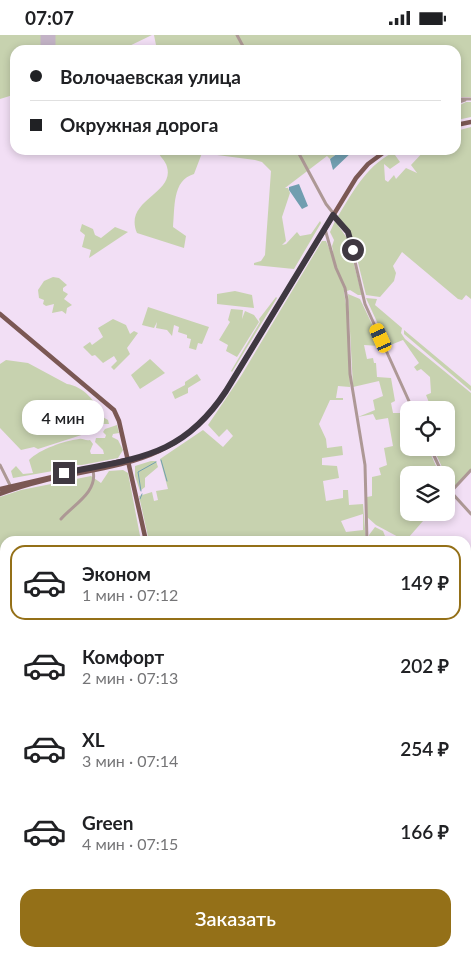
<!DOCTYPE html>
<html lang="ru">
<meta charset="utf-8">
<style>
body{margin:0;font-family:Lato,sans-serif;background:#f6f6f6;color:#202124;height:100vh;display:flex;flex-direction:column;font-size:19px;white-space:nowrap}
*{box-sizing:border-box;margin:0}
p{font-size:16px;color:#757577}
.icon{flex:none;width:28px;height:28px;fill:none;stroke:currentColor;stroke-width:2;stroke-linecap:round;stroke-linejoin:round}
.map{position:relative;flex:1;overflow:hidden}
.sheet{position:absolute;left:0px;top:501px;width:471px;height:421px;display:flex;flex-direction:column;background:#fff;border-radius:15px 15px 0 0;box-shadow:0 2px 8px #0003}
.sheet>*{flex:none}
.top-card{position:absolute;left:10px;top:10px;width:451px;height:110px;border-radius:15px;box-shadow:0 2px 8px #0003;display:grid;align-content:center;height:110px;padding:0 20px;background:#fff}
.tools{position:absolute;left:400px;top:366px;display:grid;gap:10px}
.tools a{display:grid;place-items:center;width:55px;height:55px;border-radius:10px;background:#fff;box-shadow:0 2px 8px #0003;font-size:25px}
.end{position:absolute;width:22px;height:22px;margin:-11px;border:6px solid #3f3841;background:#fff;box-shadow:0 0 0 2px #fff}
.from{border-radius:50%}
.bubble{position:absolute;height:35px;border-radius:15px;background:#fff;box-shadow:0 2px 8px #0003;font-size:16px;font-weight:600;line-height:35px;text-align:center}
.car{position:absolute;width:15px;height:30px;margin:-15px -8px;border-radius:6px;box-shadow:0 0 4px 1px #0007;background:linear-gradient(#f5c518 24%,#345 0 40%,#f5c518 0 76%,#345 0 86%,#f5c518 0)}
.top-card b{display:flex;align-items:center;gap:18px;height:48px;font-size:19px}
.top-card b+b{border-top:1px solid #e0e0e0}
.top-card i{width:12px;height:12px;background:#202124}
ul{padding:9px 0 0;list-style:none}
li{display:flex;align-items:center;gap:15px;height:75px;margin:0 10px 8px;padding:0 10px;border:2px solid transparent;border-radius:15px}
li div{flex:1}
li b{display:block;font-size:19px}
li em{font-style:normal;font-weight:600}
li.selected{border-color:#947018}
li>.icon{width:45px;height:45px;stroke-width:1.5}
.action{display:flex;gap:10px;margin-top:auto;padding:10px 20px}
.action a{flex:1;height:58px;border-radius:15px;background:#947018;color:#fff;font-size:20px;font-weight:600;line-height:58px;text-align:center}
.status{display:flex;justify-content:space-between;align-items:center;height:35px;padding:0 25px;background:#fff;direction:ltr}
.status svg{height:14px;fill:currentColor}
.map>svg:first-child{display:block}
.green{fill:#c7d2af;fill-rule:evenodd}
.water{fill:#719eb0}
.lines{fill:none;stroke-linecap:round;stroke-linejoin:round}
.stream{stroke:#719eb0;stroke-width:1}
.runway{stroke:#c3b3c6;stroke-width:15}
.minor{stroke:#ad9895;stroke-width:3}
.major{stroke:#7b5854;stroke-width:4.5}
.route{stroke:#3f3841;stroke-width:6}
</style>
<div class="status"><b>07:07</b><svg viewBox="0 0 49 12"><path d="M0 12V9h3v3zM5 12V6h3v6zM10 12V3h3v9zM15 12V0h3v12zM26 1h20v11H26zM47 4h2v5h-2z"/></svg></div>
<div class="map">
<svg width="471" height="922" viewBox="0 0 471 922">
<rect width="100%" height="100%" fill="#f2dff5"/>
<path class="green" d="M0,0H152L121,15H15V65L13,60L0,64Z
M154,0H471V62H456V15H145L156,10Z
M466,67H471V82L457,85L456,72Z
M471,92V264L466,260L462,265L458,264L402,217L393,231L396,238L394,246L380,262L366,260L351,199L338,181C355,154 367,129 398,115H401L395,120L400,127L390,134L384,129L385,145L388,147L394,140L396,144L406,133L417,138L411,130L425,115H456V96Z
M157,115H342L330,124L327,121L285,153H288L290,158L282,182L286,206L282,210L286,209L297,197L300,201L311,199L320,186L321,188L294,234L254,230V228L261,226L265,220L271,136L262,127L255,125L202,118L194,139C172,145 175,173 173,192L186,201L184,213L137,198C123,165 175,159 167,132C166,126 159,121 157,115Z
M335,186L347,203L362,260H358L350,255L344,257L348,282L350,352L338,351L336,363H343V365H330L319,389L326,404L327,413L342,411L343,420L322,423V430L337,431L339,443L323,446L326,466L343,463V455H348L349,470L363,469L366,506H149L139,461L152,457L154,466L158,465L156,456L168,454L160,424L203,395L223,412L233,401L227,394L219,402L208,390L241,341L322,206H326L331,218L333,216L332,211L334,205L330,197ZM363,479V495L346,497L341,486Z
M82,189L93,194L95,200L101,203L115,192L128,197L89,223L91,215L82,212L85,200L80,196Z
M53,242L59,243L67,250L63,253V256L68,259L64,264L72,270L67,273L66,279L62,276L52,278L54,269L46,271L43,269L44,265L39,263L38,255L44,246Z
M235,256L252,260L254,273L217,269V259Z
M348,259L360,264L381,308L379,311L364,310L367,324L373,323L374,328H376L377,342L391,343L395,366L391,368L393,378H409V412L428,413L440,440H409V478H430L409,502L402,504L376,490L367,482V462L372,461V442L381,440L379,433L387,430L384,413L393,411L388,383L376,385L373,379L358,382L375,375L373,365L383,361L379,346L353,352Z
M276,262L277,263L232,337L231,336L260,287L259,284Z
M366,263L377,264L375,270L402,293L401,298L405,304L471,358V434L455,451L450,449L433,413L446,412V375H432L426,360L431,358L430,342L421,334L417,336L414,332L419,328L403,305L388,311Z
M148,272L209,292L202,309L198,308L196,315L189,313L191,304L187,303V300L178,297L179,292L174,290L172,301L167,295L156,293L157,287L154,293L142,290Z
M231,274L243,275L242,284L245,276L254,280L259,287L237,322L226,316L228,310L219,305L230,287L228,285Z
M113,284L126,290L130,299L134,296L138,298L127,313L130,319L114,335L111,332L117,326L114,321L103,328L95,320L92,321L83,312L90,307L92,310L103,302L98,293Z
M404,295L471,351V356L404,299Z
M150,324L165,338L140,354L131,340Z
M6,325L28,328L67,349C83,351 97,367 101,381L108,385L109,389H102L97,395L38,414L34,412L21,415L0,393V329Z
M197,339L201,345L188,353V358L175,364L172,357L185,350V347Z
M117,390L119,398L113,399L112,402L118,405L123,415L118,423L82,430H72L53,436L13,443L11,436L16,431L23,439L33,438L29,425C40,414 64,406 79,404C83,403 85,406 90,405L93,409L90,416L91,419H104L103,415L95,407L96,403H105L106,400L103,397L105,394Z
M151,426H156L158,432L145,443V452L140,456L135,441V431Z
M123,435L128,438L141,506H5V558L0,557V462L21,455L91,441L101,448L109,436Z
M375,492L383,496L387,506H369V500Z
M5,583V918H364L361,922H0V584Z
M471,828V865L466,878V829Z"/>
<path class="water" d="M342,115H354L333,135L330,124Z
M299,149L308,171L302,174L289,155V152Z"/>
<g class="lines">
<path class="stream" d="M161,425L167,446
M141,456L138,437L156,427
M140,464L142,459"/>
<path class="runway" d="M48,0V15"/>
<path class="minor" d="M237,0L245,15
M456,64H471
M456,68L465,65
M297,115L326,169L348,197L365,269L413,375
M325,194L336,233L345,253L347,265L350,339L365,430L367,506
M430,412L443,440
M0,430L10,450
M446,448L451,457L471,479
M446,462L471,435
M61,484C73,470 98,457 93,436
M466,562L471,566
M466,608L471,603
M466,645L471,640
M466,670L471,675
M466,734L471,729
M466,788L471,780
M404,922L406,918"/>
<path class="major" d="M456,90L471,87
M0,279L114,375L119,386L146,506
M0,454L130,424
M0,459C86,425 168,446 226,356L356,143L368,129L387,115
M466,885L471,886"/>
</g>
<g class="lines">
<path class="route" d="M64,438C136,423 182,423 226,356L333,180L348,197L353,215"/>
</g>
</svg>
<div class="tools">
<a><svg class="icon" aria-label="locate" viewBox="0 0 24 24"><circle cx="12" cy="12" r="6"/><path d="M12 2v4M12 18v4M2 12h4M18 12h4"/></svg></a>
<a><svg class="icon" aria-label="layers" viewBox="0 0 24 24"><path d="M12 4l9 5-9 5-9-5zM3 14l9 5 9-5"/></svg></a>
</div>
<i class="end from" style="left:353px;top:215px"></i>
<i class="end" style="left:64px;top:438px"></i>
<div class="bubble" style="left:22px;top:365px;width:82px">4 мин</div>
<i class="car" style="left:381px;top:303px;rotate:336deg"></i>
<div class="top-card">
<b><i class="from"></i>Волочаевская улица</b>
<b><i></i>Окружная дорога</b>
</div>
<section class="sheet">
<ul>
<li class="selected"><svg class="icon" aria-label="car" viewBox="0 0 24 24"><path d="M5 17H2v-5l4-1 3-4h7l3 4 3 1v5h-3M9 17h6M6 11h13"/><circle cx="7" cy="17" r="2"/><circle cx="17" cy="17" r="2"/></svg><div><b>Эконом</b><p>1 мин · 07:12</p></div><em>149 ₽</em></li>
<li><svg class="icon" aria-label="car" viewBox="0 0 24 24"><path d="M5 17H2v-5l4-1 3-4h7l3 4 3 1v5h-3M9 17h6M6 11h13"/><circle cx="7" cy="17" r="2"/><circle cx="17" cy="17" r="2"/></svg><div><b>Комфорт</b><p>2 мин · 07:13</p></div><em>202 ₽</em></li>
<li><svg class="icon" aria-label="car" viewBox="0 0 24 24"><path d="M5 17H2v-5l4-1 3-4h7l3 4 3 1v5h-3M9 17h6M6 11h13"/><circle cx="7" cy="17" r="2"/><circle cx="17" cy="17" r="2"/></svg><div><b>XL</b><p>3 мин · 07:14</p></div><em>254 ₽</em></li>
<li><svg class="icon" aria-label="car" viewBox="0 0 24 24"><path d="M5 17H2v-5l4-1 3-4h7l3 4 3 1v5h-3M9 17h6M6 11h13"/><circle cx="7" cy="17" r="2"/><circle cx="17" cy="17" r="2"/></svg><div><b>Green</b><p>4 мин · 07:15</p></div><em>166 ₽</em></li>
</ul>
<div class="action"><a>Заказать</a></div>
</section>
</div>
